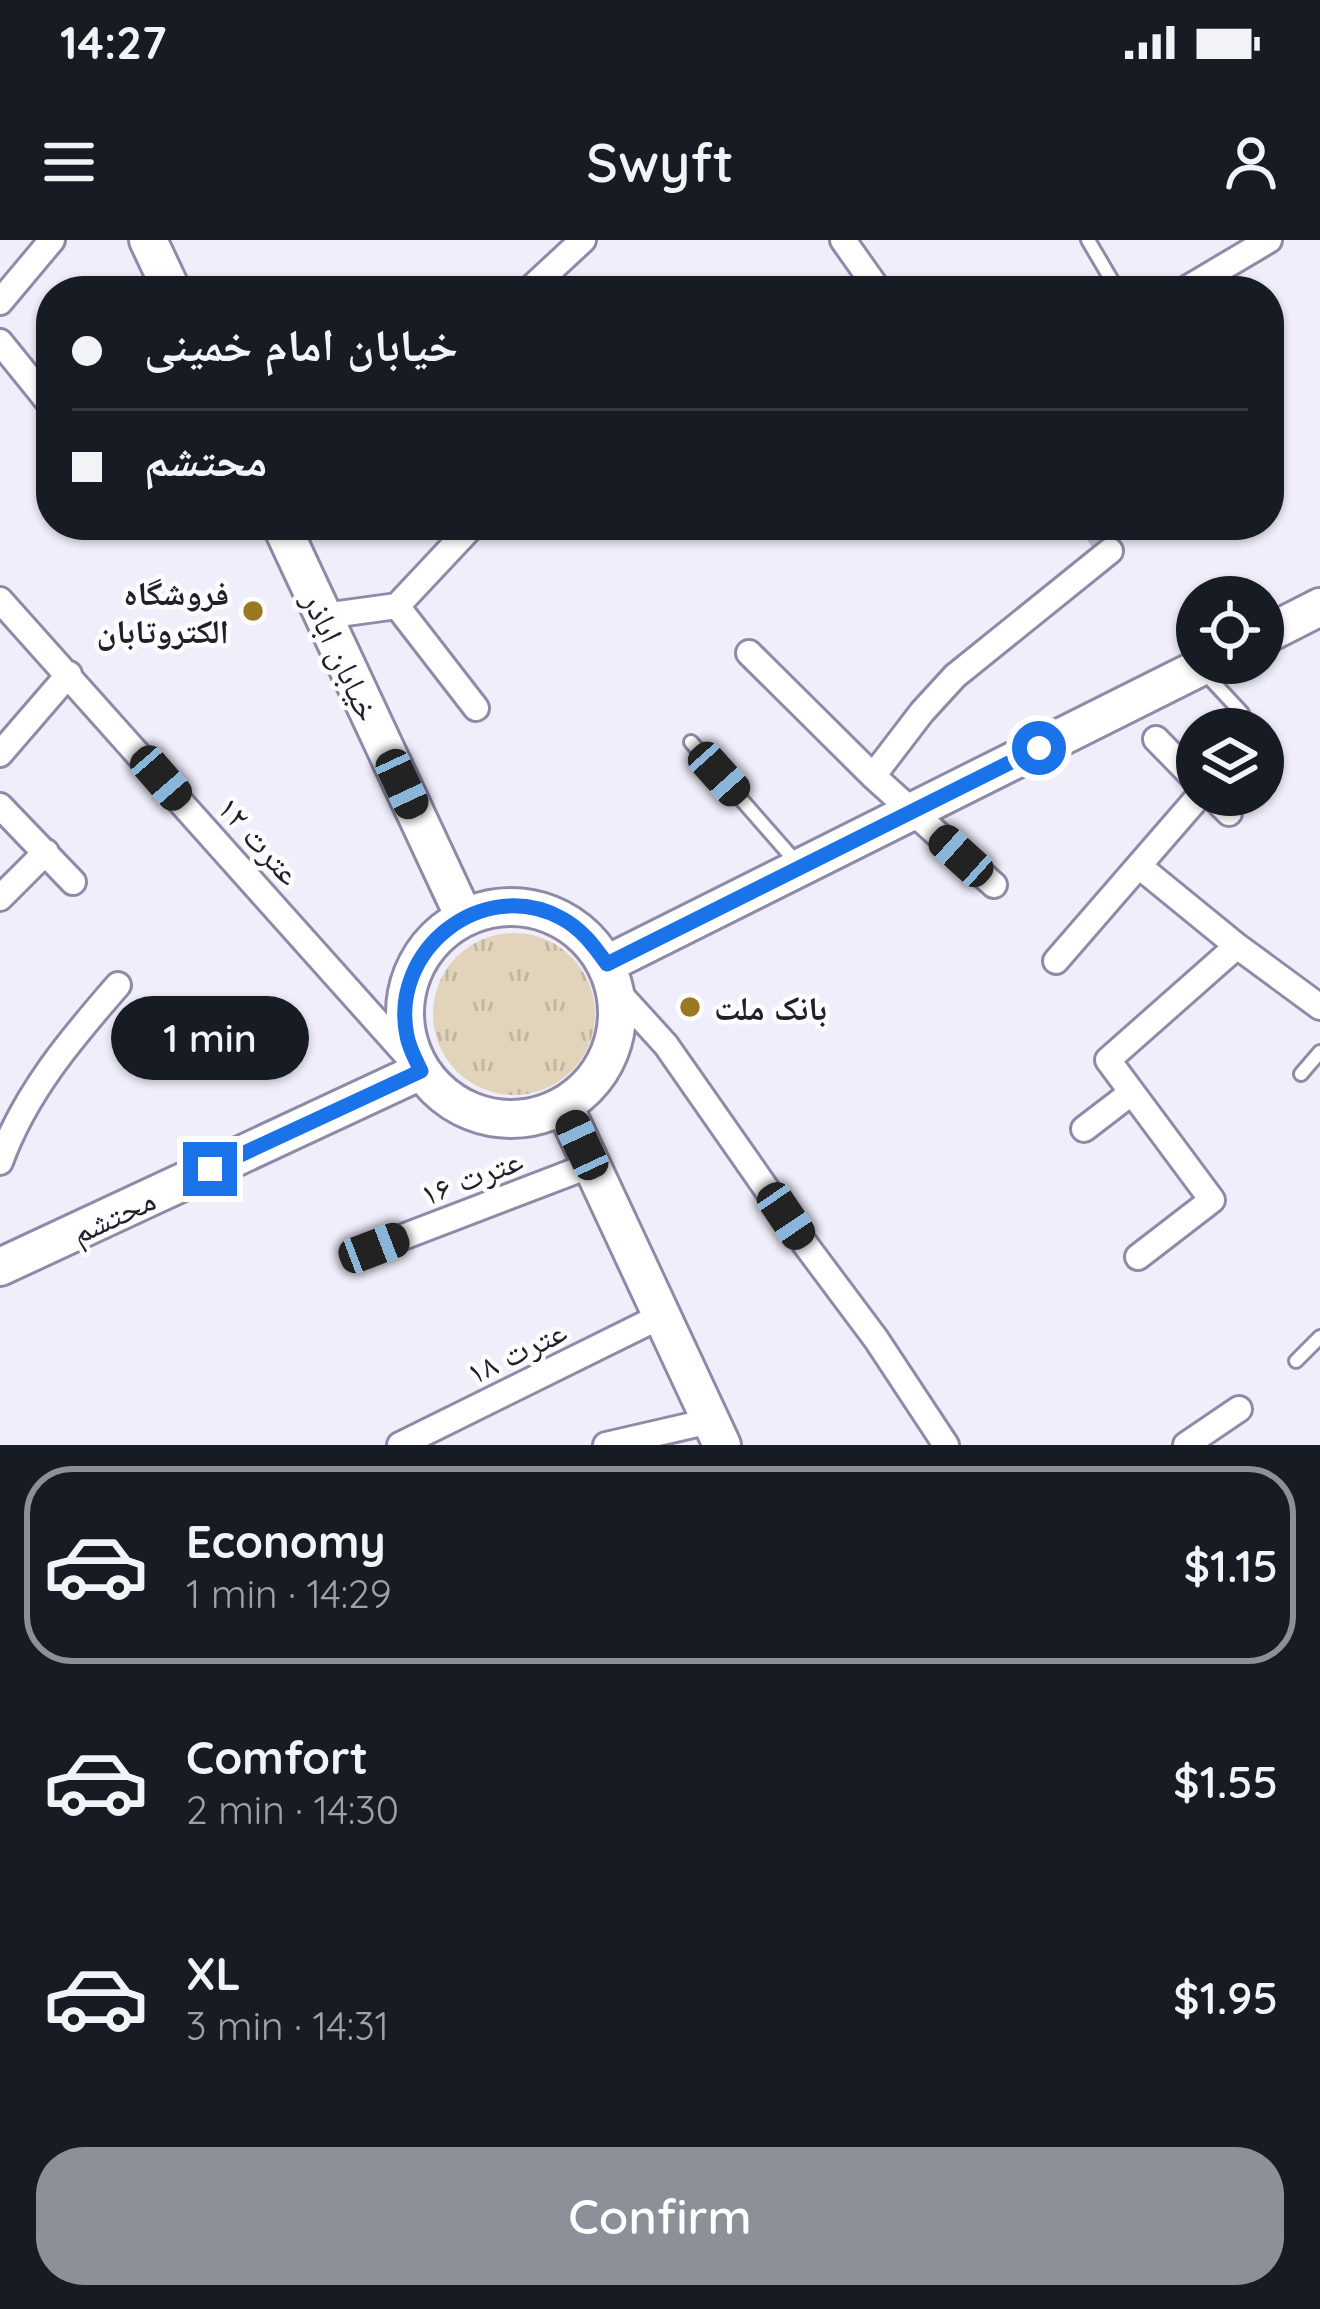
<!DOCTYPE html>
<meta charset="utf-8">
<style>
body{margin:0;font-family:Quicksand,"Noto Naskh Arabic",sans-serif;background:#242831;color:#f1f3f6;height:100vh;display:flex;flex-direction:column;font-size:45px;white-space:nowrap}
*{box-sizing:border-box;margin:0}
p{font-size:39px;color:#9ea1a6}
.icon{flex:none;width:66px;height:66px;fill:none;stroke:currentColor;stroke-width:2;stroke-linecap:round;stroke-linejoin:round}
.map{position:relative;height:1205px;overflow:hidden}
.side{display:flex;flex-direction:column;background:#171b24;flex:1}
.side>*{flex:none}
.banner{position:absolute;left:36px;top:36px;width:1248px;height:264px;border-radius:48px;box-shadow:0 3px 9px #0004;display:grid;align-content:center;height:264px;padding:0 36px;background:#171b24}
.buttons{position:absolute;left:1176px;top:336px;display:grid;gap:24px}
.buttons a{display:grid;place-items:center;width:108px;height:108px;border-radius:50%;background:#171b24;box-shadow:0 3px 9px #0004;font-size:60px}
.end{position:absolute;width:54px;height:54px;margin:-27px;border:15px solid #1a73e8;background:#fff;box-shadow:0 0 0 6px #fff}
.from{border-radius:50%}
.bubble{position:absolute;height:84px;border-radius:42px;background:#171b24;box-shadow:0 3px 9px #0004;font-size:39px;font-weight:600;line-height:84px;text-align:center}
.car{position:absolute;width:36px;height:72px;margin:-36px -18px;border-radius:15px;box-shadow:0 0 9px 3px #0007;background:linear-gradient(#222 24%,#8ab4d8 0 40%,#222 0 76%,#8ab4d8 0 86%,#222 0)}
.banner b{display:flex;align-items:center;gap:42px;height:114px;font-size:45px}
.banner b+b{border-top:3px solid #363941}
.banner i{width:30px;height:30px;background:#f1f3f6}
ul{padding:21px 0 0;list-style:none}
li{display:flex;align-items:center;gap:36px;height:198px;margin:0 24px 18px;padding:0 12px;border:6px solid transparent;border-radius:48px}
li div{flex:1}
li b{display:block;font-size:45px}
li em{font-style:normal;font-weight:600}
li.on{border-color:#8c9099}
li>.icon{width:108px;height:108px;stroke-width:1.5}
.primary-button{display:flex;gap:24px;margin-top:auto;padding:24px 36px}
.primary-button a{flex:1;height:138px;border-radius:48px;background:#8c9099;color:#fff;font-size:48px;font-weight:600;line-height:138px;text-align:center}
.status{display:flex;justify-content:space-between;align-items:center;height:84px;padding:0 60px;background:#171b24;direction:ltr}
.status svg{height:33px;fill:currentColor}
header{display:flex;justify-content:space-between;align-items:center;height:156px;padding:0 36px;background:#171b24;font-size:54px;font-weight:600}
.map>svg:first-child{display:block}
.grass{fill:url(#grass-tufts)}
.lines{fill:none;stroke-linecap:round;stroke-linejoin:round}
.minor-tunnel{stroke:#c7c5d1;stroke-width:24;stroke-dasharray:24 12;stroke-linecap:butt}
.service-casing{stroke:#908aa8;stroke-width:18}
.minor-casing{stroke:#908aa8;stroke-width:30}
.secondary-casing{stroke:#908aa8;stroke-width:42}
.service{stroke:#fff;stroke-width:12}
.minor{stroke:#fff;stroke-width:24}
.secondary{stroke:#fff;stroke-width:36}
.route{stroke:#1a73e8;stroke-width:15}
.poi-dot{fill:#9b7822;stroke:#fdfdfd;stroke-width:4.5}
.labels{text-anchor:middle;dominant-baseline:central;stroke-width:9;stroke-linejoin:round;paint-order:stroke}
.poi-label{font-size:33px;font-weight:bold;fill:#211f2a;stroke:#fdfdfd;text-anchor:end}
.street-label{font-size:33px;fill:#211f2a;stroke:#fdfdfd}
</style>
<div class="status"><b>14:27</b><svg viewBox="0 0 49 12"><path d="M0 12V9h3v3zM5 12V6h3v6zM10 12V3h3v9zM15 12V0h3v12zM26 1h20v11H26zM47 4h2v5h-2z"/></svg></div>
<header><svg class="icon" aria-label="menu" viewBox="0 0 24 24"><path d="M4 6h16M4 12h16M4 18h16"/></svg>Swyft<svg class="icon" aria-label="person" viewBox="0 0 24 24"><circle cx="12" cy="8" r="4"/><path d="M4 21q1-7 8-7t8 7"/></svg></header>
<div class="map">
<svg width="1320" height="1205" viewBox="0 0 1320 1205">
<defs>
<pattern id="grass-tufts" width="24" height="20" patternUnits="userSpaceOnUse" patternTransform="scale(3)"><rect width="24" height="20" fill="#e1d4ba"/><path d="M3 7l-1-3M5 7V3M7 7l1-3M15 17l-1-3M17 17v-4M19 17l1-3" fill="none" stroke="#c1b6a0"/></pattern>
</defs>
<rect width="100%" height="100%" fill="#f0eefb"/>
<path class="grass" d="M433 774a81 81 0 1 1 162 0a81 81 0 1 1-162 0Z"/>
<g class="lines">
<path class="minor-tunnel" d="M1091,285L1110,311"/>
<g class="service-casing">
<path id="service" d="M1088,0L1118,51
M1202,430L1242,473
M691,502L797,623
M1301,834L1320,812
M1296,1121L1320,1097"/>
</g>
<g class="minor-casing">
<path id="minor" d="M843,0L879,51
M528,51L583,0
M1183,51L1269,0
M0,62L52,0
M0,102L51,165
M0,360L421,831
M397,366L476,468
M324,376L397,366L473,285
M749,413L873,536L994,645
M1156,499L1197,541
M0,514L69,434
M873,536L922,472L955,436L1110,311
M1211,555L1229,573
M0,566L73,642
M1139,626L1237,706L1320,767
M0,658L46,612
M1056,721L1200,555
M616,750L666,805L805,1004L876,1099L946,1205
M1084,889L1131,853
M0,922C25,853 71,799 118,745
M374,1008L591,925
M1138,1017L1212,960L1108,820L1237,706
M400,1205L661,1076
M606,1205L710,1181
M1186,1205L1239,1169"/>
</g>
<g class="secondary-casing">
<path id="secondary" d="M148,0L172,51
M281,285L464,677
M1263,396L1320,367
M405 773a106 106 0 1 1 212 0a106 106 0 1 1-212 0Z
M607,724L1209,423
M564,866L722,1205
M0,1027L421,831"/>
</g>
<use href="#service" class="service"/>
<use href="#minor" class="minor"/>
<use href="#secondary" class="secondary"/>
</g>
<g class="lines">
<path class="route" d="M210,929L421,831C416,820 409,808 407,796C389,710 482,636 561,678C582,689 594,706 607,724L1039,508"/>
</g>
<g class="poi-dot">
<circle cx="253" cy="371" r="12"/>
<circle cx="690" cy="767" r="12"/>
</g>
<g class="labels">
<g class="poi-label">
<text x="229" y="352">فروشگاه<tspan x="229" dy="38">الکتروتابان</tspan></text>
<text x="714" y="767" text-anchor="start">بانک ملت</text>
</g>
<g class="street-label">
<text transform="translate(342 416) rotate(65)">خیابان اباذر</text>
<text transform="translate(260 600) rotate(48)">عترت ۱۲</text>
<text transform="translate(471 936) rotate(-21)">عترت ۱۶</text>
<text transform="translate(113 975) rotate(-25)">محتشم</text>
<text transform="translate(516 1111) rotate(-26)">عترت ۱۸</text>
</g>
</g>
</svg>
<div class="buttons">
<a><svg class="icon" aria-label="locate" viewBox="0 0 24 24"><circle cx="12" cy="12" r="6"/><path d="M12 2v4M12 18v4M2 12h4M18 12h4"/></svg></a>
<a><svg class="icon" aria-label="layers" viewBox="0 0 24 24"><path d="M12 4l9 5-9 5-9-5zM3 14l9 5 9-5"/></svg></a>
</div>
<i class="end from" style="left:1039px;top:508px"></i>
<i class="end" style="left:210px;top:929px"></i>
<div class="bubble" style="left:111px;top:756px;width:198px">1 min</div>
<i class="car" style="left:719px;top:534px;rotate:138deg"></i>
<i class="car" style="left:161px;top:538px;rotate:139deg"></i>
<i class="car" style="left:402px;top:544px;rotate:155deg"></i>
<i class="car" style="left:961px;top:616px;rotate:312deg"></i>
<i class="car" style="left:582px;top:905px;rotate:335deg"></i>
<i class="car" style="left:786px;top:976px;rotate:146deg"></i>
<i class="car" style="left:374px;top:1008px;rotate:69deg"></i>
<div class="banner">
<b><i class="from"></i>خیابان امام خمینی</b>
<b><i></i>محتشم</b>
</div>
</div>
<section class="side">
<ul>
<li class="on"><svg class="icon" aria-label="car" viewBox="0 0 24 24"><path d="M5 17H2v-5l4-1 3-4h7l3 4 3 1v5h-3M9 17h6M6 11h13"/><circle cx="7" cy="17" r="2"/><circle cx="17" cy="17" r="2"/></svg><div><b>Economy</b><p>1 min · 14:29</p></div><em>$1.15</em></li>
<li><svg class="icon" aria-label="car" viewBox="0 0 24 24"><path d="M5 17H2v-5l4-1 3-4h7l3 4 3 1v5h-3M9 17h6M6 11h13"/><circle cx="7" cy="17" r="2"/><circle cx="17" cy="17" r="2"/></svg><div><b>Comfort</b><p>2 min · 14:30</p></div><em>$1.55</em></li>
<li><svg class="icon" aria-label="car" viewBox="0 0 24 24"><path d="M5 17H2v-5l4-1 3-4h7l3 4 3 1v5h-3M9 17h6M6 11h13"/><circle cx="7" cy="17" r="2"/><circle cx="17" cy="17" r="2"/></svg><div><b>XL</b><p>3 min · 14:31</p></div><em>$1.95</em></li>
</ul>
<div class="primary-button"><a>Confirm</a></div>
</section>
